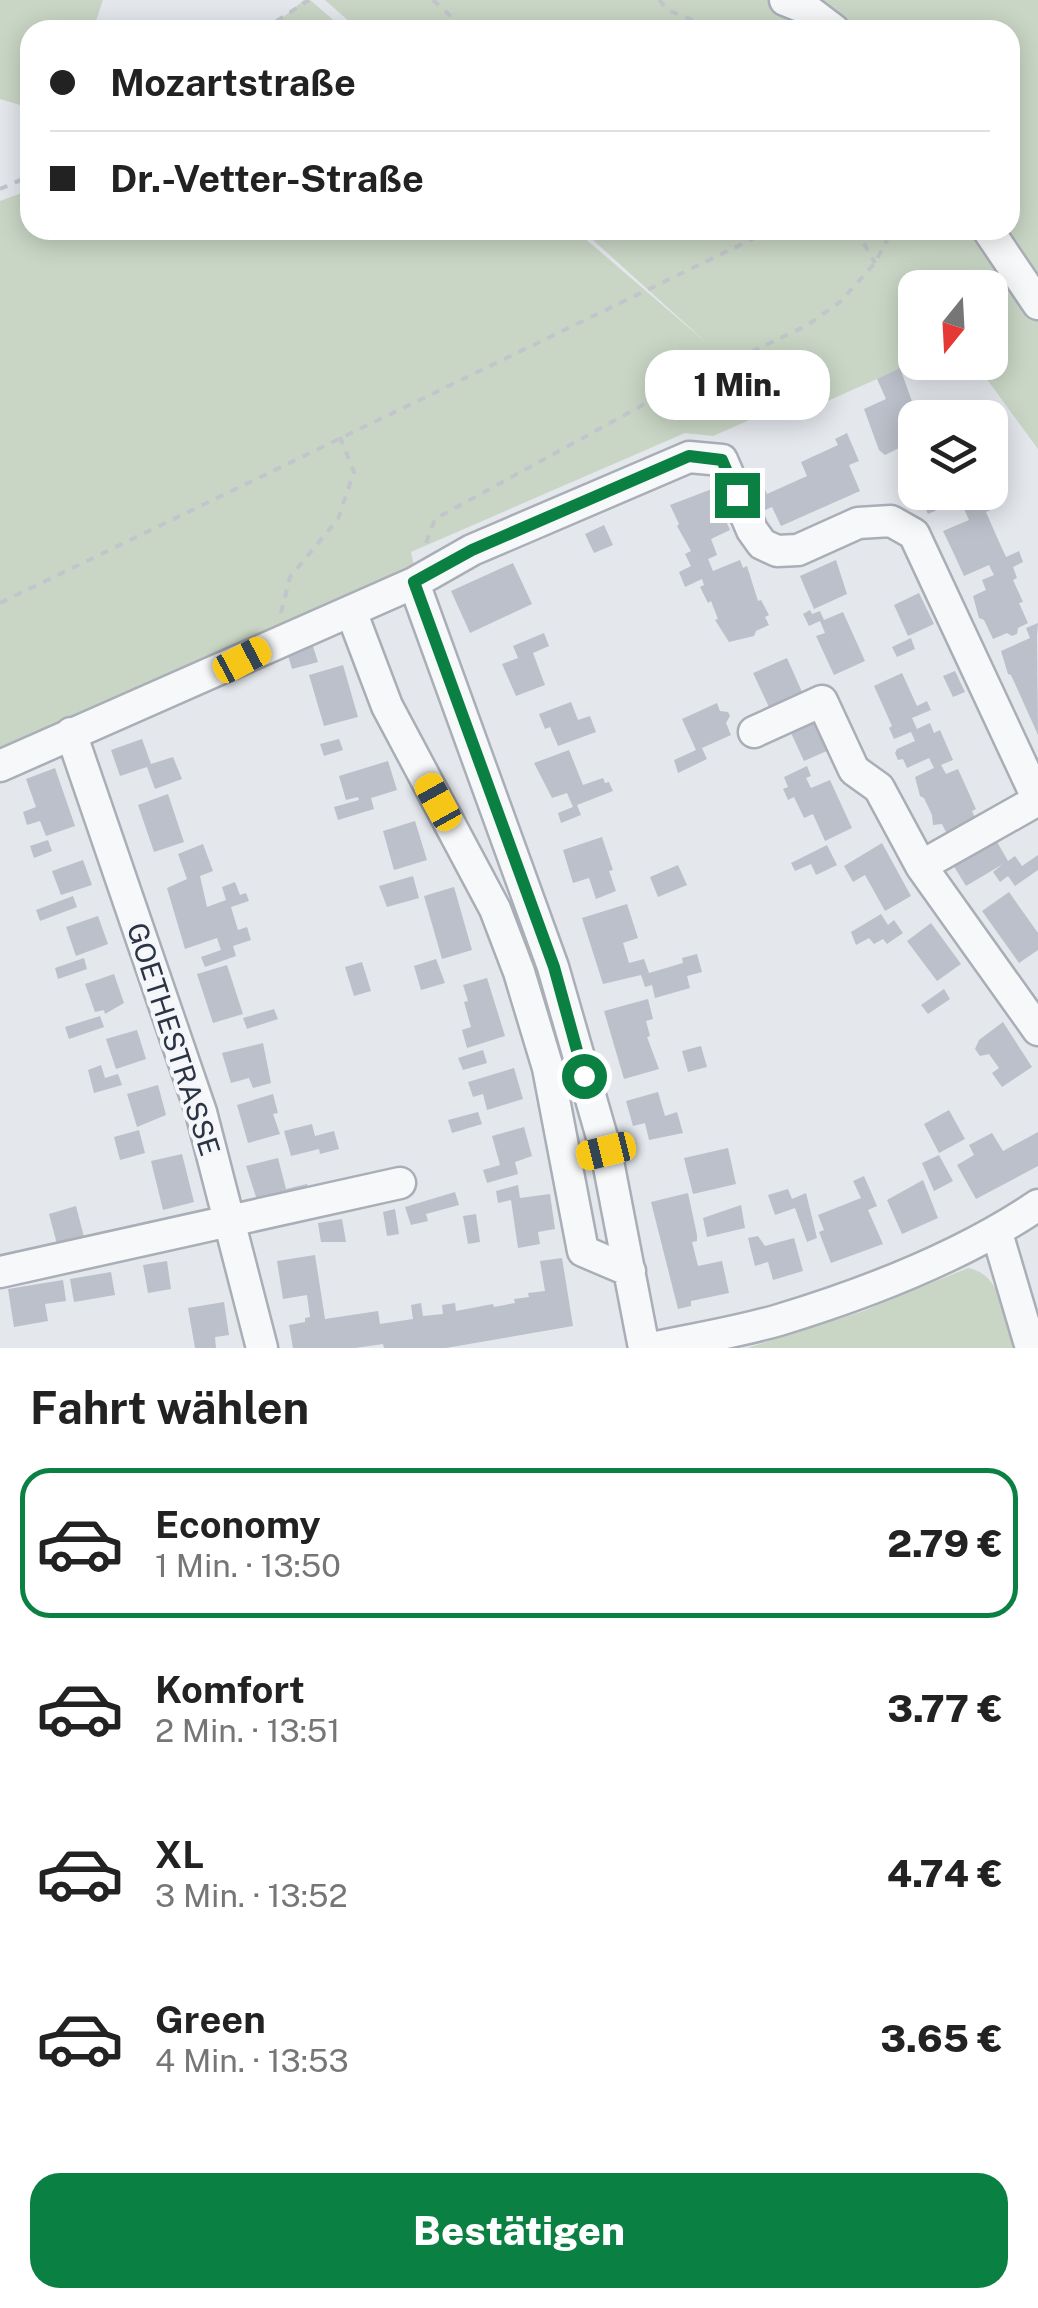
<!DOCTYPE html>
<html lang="de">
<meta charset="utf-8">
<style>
body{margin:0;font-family:"Public Sans",sans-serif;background:#f2f2f2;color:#222;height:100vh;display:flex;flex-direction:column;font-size:38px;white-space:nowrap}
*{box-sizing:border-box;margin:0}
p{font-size:32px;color:#767676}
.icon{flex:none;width:55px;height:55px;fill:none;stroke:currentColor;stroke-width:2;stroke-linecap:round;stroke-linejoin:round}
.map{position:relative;height:1348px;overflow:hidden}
.side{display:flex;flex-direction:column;background:#fff;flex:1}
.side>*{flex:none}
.hud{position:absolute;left:20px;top:20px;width:1000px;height:220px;border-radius:30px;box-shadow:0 5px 25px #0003;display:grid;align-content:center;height:220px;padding:0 30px;background:#fff}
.needle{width:65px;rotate:198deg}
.buttons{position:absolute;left:898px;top:270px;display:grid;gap:20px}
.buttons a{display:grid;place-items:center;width:110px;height:110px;border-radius:20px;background:#fff;box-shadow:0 5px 25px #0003;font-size:50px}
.end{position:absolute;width:45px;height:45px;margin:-22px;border:12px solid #0b8043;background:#fff;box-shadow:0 0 0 5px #fff}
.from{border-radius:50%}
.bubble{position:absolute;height:70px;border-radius:30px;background:#fff;box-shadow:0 5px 25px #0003;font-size:32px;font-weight:800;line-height:70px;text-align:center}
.car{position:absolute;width:30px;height:60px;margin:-30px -15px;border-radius:12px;box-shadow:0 0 8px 2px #0007;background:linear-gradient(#f5c518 24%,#345 0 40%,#f5c518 0 76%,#345 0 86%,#f5c518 0)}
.hud b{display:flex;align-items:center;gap:35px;height:95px;font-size:38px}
.hud b+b{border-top:2px solid #e0e0e0}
.hud i{width:25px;height:25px;background:#222}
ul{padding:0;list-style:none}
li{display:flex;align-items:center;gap:30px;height:150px;margin:0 20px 15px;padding:0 10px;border:5px solid transparent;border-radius:30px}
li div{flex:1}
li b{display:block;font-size:38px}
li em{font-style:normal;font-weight:800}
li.current{border-color:#0b8043}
li>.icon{width:90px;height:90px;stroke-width:1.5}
h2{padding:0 30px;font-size:45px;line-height:120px}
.primary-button{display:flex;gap:20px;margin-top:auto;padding:20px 30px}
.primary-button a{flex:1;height:115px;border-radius:30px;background:#0b8043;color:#fff;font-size:40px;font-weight:800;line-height:115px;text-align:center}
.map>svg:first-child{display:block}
.green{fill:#c9d6c5}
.building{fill:#bbc0ca}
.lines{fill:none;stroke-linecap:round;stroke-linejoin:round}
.minor-casing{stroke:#a9aeb7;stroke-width:35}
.path{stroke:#c2c5cb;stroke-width:4;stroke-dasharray:8 8;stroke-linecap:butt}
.minor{stroke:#f7f8fa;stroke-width:30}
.route{stroke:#0b8043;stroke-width:12}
.labels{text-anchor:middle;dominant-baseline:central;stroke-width:8;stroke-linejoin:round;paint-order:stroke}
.street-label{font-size:28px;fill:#2b3445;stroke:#f4f6f9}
</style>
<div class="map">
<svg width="1038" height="1348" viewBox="0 0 1038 1348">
<rect width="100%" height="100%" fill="#e4e7ec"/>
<path class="green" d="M0,0H103L93,30H30V108L0,99Z
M304,0H310L345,30H268Z
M325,0H1038V449L975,363L990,362V288H915V362L794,416L779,407L713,436L685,433L411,552L415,570L0,762V201L30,190V230H575L709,345L582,230H1010V30H359Z
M968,1268C1002,1274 1006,1319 1015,1348H747L861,1312Z"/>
<path class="building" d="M900,368L918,418H915V453L909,455L905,445L885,455L879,450L864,409L886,399L877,379Z
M847,433L859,461L849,465L860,491L781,526L772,507L756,514L745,490L762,483L767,494L807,476L801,462L838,445L835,439Z
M712,489L730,530L711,539L717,555L708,559L713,571L740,560L743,568L747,566L758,601L761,600L769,615L765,617L769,625L756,631L754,636L729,642L715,620L718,619L711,601L708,603L700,587L704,585L702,579L685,587L679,572L691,566L685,554L691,551L677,526L679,524L670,505Z
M918,492H985L988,498L994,496L998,507L986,512L996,535L1006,557L1019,551L1023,562L1013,567L1017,578L1013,580L1023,602L1019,603L1028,623L1018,628L1017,634L1012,636L1007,633L993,639L984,620L979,618L973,596L986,590L982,580L994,575L989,565L964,576L954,554L943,531L969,520L960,500L928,514Z
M604,525L613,545L594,553L585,534Z
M836,560L847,594L814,609L800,576Z
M513,563L532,604L470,633L451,591Z
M919,593L934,624L908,636L894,605Z
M810,610L812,614L820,611L824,620L843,612L865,661L834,675L816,636L825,633L820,621L809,626L803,614Z
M1038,623L1037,635L1038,735L1011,675L1008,674L1001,651L1030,638L1026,628Z
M544,633L549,646L533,653L545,685L516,696L502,664L518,658L513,646Z
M309,634L318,662L292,669L285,645Z
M911,638L915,649L897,657L892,647Z
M787,658L802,692L781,701L786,711L762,722L758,712L769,707L753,673Z
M343,665L358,717L324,726L309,675Z
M955,671L965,692L953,697L943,676Z
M902,673L917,706L927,701L931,710L912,718L917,729L930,723L934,733L940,730L953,760L941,765L946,774L958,769L976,809L972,811L976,820L947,834L942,824L933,825L932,815L924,798L920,796L915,777L934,768L929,758L907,768L903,759L898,760L895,753L897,749L915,741L911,732L894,739L889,728L892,726L874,686Z
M571,702L578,720L590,716L596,732L558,746L550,727L545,729L539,714Z
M717,703L720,711L728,712L730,716L726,723L731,735L702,748L707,759L678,773L674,760L696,750L682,719Z
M816,721L829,750L804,761L791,733Z
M142,739L151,764L173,757L182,779L155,789L147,767L120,776L111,750Z
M339,739L343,750L324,756L320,744Z
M569,750L583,785L603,778L605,783L609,782L613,791L577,805L581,815L561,823L558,813L573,807L567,793L552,798L534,763Z
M388,761L397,790L371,798L374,809L338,820L334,807L359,800L358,797L346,800L339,776Z
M807,766L811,776L806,778L811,788L830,780L852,828L825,841L813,814L804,818L794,797L788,800L783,789L788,787L784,777Z
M55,768L75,826L46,836L40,821L27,825L23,812L36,807L26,779Z
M168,794L184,842L154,852L138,805Z
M415,821L427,860L394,870L383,831Z
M993,835L1008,861L1015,856L1022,866L1038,855V870L1015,886L1008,876L1000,882L993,872L1003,864L966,886L950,860Z
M602,837L613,870L609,871L616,891L596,899L589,878L573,883L563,850Z
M48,840L52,851L34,858L30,846Z
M882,843L911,896L885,911L865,875L853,882L844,866Z
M203,844L213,871L200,876L207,907L226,900L222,887L235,882L240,895L246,893L249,901L231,907L238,930L247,927L251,940L233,946L236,956L205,967L201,957L221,950L217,938L185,949L167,888L187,879L178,854Z
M827,845L837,865L816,875L811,864L795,871L791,863Z
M83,860L92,885L61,895L52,871Z
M678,865L687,885L658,897L650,877Z
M413,876L419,898L387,907L379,886Z
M454,887L472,950L442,959L424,896Z
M1009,892L1038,933V950L1019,963L982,911Z
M73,896L77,907L40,921L36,910Z
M627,904L638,938L623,943L629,963L644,959L649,973L683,963L682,958L697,954L702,972L687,976L690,988L655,998L652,985L645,987L641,975L603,984L582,918Z
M881,914L888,925L894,920L903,933L887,944L883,939L874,944L869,938L856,945L851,932Z
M98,916L108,944L76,956L66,927Z
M931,923L961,964L937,981L907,941Z
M84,958L87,969L58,979L55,968Z
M436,959L445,983L421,990L414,966Z
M362,962L371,991L354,996L345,967Z
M227,965L243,1014L213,1023L197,974Z
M114,974L124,1003L105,1014L104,1010L95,1012L85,984Z
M487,978L505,1036L467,1048L462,1030L471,1027L464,1002L468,1001L463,985Z
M944,989L950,999L928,1014L921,1005Z
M648,999L653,1019L646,1021L650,1036L647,1037L659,1069L624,1079L604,1011Z
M274,1009L278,1019L247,1029L243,1018Z
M100,1016L104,1027L69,1039L65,1027Z
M1003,1022L1032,1067L1002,1087L992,1073L999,1068L989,1054L980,1056L975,1049L979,1040Z
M137,1030L146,1059L116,1069L106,1039Z
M263,1043L271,1083L253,1088L249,1078L231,1083L222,1053Z
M701,1046L707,1067L688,1072L682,1051Z
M483,1050L487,1063L463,1070L458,1058Z
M101,1065L105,1078L118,1074L122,1085L94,1093L88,1070Z
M514,1068L523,1099L487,1110L483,1094L473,1097L468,1082Z
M158,1085L166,1115L137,1127L127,1094Z
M658,1092L665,1116L677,1112L683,1133L649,1140L645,1123L633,1126L626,1101Z
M273,1094L278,1113L273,1114L280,1134L248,1143L237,1105Z
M949,1110L965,1139L939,1153L924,1124Z
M478,1112L482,1124L452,1133L448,1120Z
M312,1124L315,1136L334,1131L339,1149L320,1154L319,1149L291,1156L284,1131Z
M524,1127L532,1156L515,1162L518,1174L487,1183L483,1170L500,1165L492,1136Z
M139,1130L145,1153L120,1160L114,1137Z
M1038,1132V1166L976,1199L957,1165L974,1155L969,1145L992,1133L1003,1151Z
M728,1148L736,1184L693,1194L684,1158Z
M182,1154L194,1202L163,1210L151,1161Z
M939,1155L953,1181L934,1191L922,1163Z
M278,1158L286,1189L307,1184L311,1198L257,1200L246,1166Z
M864,1176L877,1206L868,1210L883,1244L831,1263L819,1232L824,1230L818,1215L861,1198L853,1181Z
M923,1180L938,1218L902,1234L887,1200Z
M518,1185L520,1198L550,1194L555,1229L538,1232L540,1244L518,1248L511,1200L498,1203L496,1191Z
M788,1189L792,1199L806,1193L817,1238L807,1242L795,1208L775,1215L768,1195Z
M455,1192L459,1205L426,1214L428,1221L411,1225L405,1207Z
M688,1193L697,1235V1241L692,1242L698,1266L722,1261L729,1293L691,1301V1306L678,1309L651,1202Z
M741,1205L745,1228L707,1237L703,1218Z
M76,1206L84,1237L57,1244L49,1214Z
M395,1209L399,1234L387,1236L383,1212Z
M476,1214L480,1242L468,1244L463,1216Z
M342,1219L346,1242H321L318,1223Z
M758,1236L765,1246L794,1238L803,1271L773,1280L768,1262L755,1266L748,1238Z
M315,1255L325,1319L378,1311L380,1324L413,1319L411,1305L421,1303L423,1316L443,1314L442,1305L455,1303L456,1311L493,1304L494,1307L515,1303L514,1299L529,1297L528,1293L545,1291L540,1261L562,1258L573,1326L446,1348H384L383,1344L355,1348H293L289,1325L305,1322V1318L310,1317L307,1295L283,1299L277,1261Z
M167,1261L171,1289L148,1293L143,1265Z
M111,1272L115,1295L74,1302L70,1279Z
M63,1280L66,1301L45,1304L48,1321L14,1327L8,1289Z
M224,1302L229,1335L215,1337L216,1348H195L188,1308Z"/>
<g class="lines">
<g class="minor-casing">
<path id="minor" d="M785,0L805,8L834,30
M988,230L1038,304
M414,583L553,967L606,1151L644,1348
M351,611L387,706L495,909L519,972L548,1068L583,1251L630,1271
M754,732L822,701L854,770L879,788L921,866L1038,1030
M71,733L201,1112L262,1348
M0,766L414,583L472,550L689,457L722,460L752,530L762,544L777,551L798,550L858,523L891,521L914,534L1038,800L921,866
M997,1233L1031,1348
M0,1272L400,1183
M652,1348C694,1339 738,1332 779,1320C868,1293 961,1257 1038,1205"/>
</g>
<path class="path" d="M433,0L466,30
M659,0L668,10L716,30
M263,30L309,0
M0,189L30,176
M856,230L875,263
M426,543L435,519L672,389L806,326L840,302L875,263L892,230
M0,603L771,230
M281,613L290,577L338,519L354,472L340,437"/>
<use href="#minor" class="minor"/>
</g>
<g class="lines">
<path class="route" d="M584,1076L554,967L414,582L472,550L689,456L722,460L737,495"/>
</g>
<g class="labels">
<g class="street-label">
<text transform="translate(174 1039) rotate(72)">GOETHESTRASSE</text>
</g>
</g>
</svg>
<div class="buttons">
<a><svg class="needle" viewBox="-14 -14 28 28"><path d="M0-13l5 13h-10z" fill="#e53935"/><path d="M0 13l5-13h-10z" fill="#767676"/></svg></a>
<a><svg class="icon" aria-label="layers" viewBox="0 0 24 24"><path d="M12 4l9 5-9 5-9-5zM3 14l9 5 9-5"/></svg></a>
</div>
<i class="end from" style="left:584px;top:1076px"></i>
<i class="end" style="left:737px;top:495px"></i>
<div class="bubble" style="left:645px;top:350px;width:185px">1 Min.</div>
<i class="car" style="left:242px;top:660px;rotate:62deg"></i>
<i class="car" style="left:438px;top:802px;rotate:331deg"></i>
<i class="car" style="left:606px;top:1151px;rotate:256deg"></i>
<div class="hud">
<b><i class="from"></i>Mozartstraße</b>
<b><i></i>Dr.-Vetter-Straße</b>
</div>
</div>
<section class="side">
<h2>Fahrt wählen</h2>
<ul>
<li class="current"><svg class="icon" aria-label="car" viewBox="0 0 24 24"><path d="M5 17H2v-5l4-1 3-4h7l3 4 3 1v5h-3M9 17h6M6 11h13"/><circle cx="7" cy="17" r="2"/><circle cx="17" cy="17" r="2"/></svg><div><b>Economy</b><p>1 Min. · 13:50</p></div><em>2.79 €</em></li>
<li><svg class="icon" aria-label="car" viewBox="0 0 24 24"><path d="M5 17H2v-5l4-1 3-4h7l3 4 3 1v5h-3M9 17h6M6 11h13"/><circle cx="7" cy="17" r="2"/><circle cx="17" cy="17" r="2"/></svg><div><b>Komfort</b><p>2 Min. · 13:51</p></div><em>3.77 €</em></li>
<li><svg class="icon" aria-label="car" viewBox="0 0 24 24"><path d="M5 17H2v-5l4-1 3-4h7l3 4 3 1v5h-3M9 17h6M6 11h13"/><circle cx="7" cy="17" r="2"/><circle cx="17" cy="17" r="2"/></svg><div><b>XL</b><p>3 Min. · 13:52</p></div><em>4.74 €</em></li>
<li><svg class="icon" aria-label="car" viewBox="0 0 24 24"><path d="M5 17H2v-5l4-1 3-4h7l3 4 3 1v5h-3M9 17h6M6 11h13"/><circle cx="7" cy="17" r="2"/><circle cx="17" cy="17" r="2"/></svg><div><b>Green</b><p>4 Min. · 13:53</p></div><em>3.65 €</em></li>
</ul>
<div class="primary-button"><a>Bestätigen</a></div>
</section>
